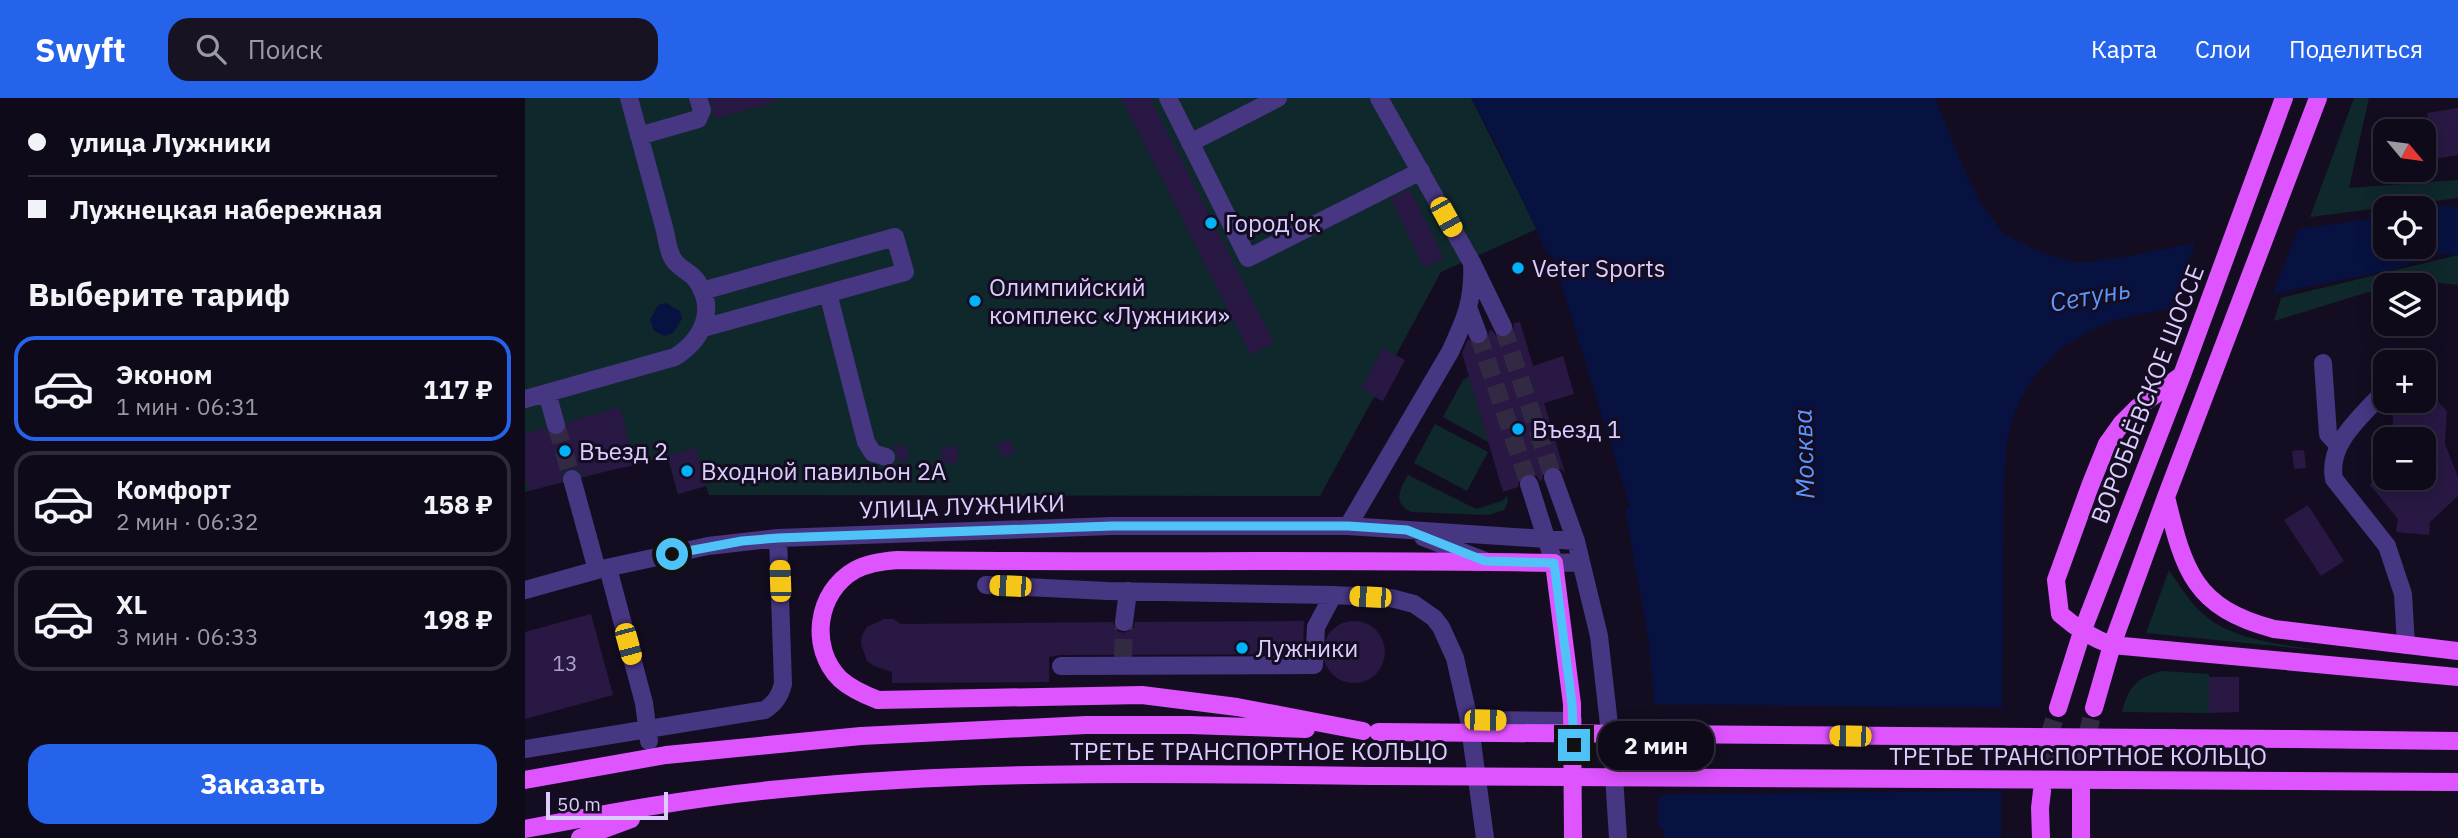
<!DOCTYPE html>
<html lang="ru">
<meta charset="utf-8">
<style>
body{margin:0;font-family:"IBM Plex Sans",sans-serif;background:#181323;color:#f1f3f6;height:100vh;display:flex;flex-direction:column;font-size:26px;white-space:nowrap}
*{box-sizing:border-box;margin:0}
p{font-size:23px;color:#9b9aa2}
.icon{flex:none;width:38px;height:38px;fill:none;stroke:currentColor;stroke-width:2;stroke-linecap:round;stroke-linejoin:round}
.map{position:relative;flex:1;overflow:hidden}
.sheet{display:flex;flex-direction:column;background:#0f0a1a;width:525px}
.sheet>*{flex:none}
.banner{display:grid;align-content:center;height:154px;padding:0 28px;background:#0f0a1a}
.needle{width:46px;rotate:119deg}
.buttons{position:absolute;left:1848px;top:21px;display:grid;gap:14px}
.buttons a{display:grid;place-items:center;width:63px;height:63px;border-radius:14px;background:#0f0a1a;box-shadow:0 4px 18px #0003,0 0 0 2px #2f2b39;font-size:35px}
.scale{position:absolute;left:21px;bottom:18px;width:122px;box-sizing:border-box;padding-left:7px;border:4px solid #dccdff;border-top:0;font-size:19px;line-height:24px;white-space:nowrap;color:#dccdff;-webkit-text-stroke:5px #140d22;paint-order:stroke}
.end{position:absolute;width:32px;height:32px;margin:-16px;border:9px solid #4fc3f7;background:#111;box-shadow:0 0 0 4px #111}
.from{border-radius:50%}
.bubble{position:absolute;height:49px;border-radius:21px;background:#0f0a1a;box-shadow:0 4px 18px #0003,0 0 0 2px #2f2b39;font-size:23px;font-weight:700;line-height:49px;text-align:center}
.car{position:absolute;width:21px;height:42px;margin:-21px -10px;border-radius:9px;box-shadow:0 0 5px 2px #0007;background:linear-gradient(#f5c518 24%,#345 0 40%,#f5c518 0 76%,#345 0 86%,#f5c518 0)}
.banner b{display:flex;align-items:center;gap:24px;height:66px;font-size:26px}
.banner b+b{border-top:2px solid #2f2b39}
.banner i{width:18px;height:18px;background:#f1f3f6}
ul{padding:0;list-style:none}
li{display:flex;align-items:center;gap:21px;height:105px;margin:0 14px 10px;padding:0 14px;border:4px solid #2f2b39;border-radius:21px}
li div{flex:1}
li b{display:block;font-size:26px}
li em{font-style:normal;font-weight:700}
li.selected{border-color:#2563eb}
li>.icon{width:63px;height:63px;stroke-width:1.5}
h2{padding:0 28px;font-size:32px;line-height:84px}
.action{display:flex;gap:14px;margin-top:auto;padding:14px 28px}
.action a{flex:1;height:80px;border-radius:21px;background:#2563eb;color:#fff;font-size:28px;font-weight:700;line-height:80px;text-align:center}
header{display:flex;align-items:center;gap:42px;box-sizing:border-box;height:98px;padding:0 35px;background:#2563eb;color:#fff}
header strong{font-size:33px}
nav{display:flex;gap:38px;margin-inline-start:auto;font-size:24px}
.search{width:490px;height:63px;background:#181323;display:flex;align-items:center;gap:18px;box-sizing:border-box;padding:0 24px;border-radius:21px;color:#9b9aa2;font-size:26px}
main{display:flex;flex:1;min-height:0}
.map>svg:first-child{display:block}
.green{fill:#0f282c}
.water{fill:#081240}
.pier{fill:#140d22}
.building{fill:#281843}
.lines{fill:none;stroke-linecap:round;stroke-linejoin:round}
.minor-tunnel{stroke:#322a43;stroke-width:18;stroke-dasharray:18 9;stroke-linecap:butt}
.major-tunnel{stroke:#322a43;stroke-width:18;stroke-dasharray:18 9;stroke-linecap:butt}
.minor{stroke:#473682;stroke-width:18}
.major{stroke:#de54ff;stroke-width:18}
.major-bridge{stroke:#de54ff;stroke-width:18}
.route{stroke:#4fc3f7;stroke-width:9}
.poi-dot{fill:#00b3f8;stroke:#140d22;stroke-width:2.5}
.labels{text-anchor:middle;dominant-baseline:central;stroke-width:6;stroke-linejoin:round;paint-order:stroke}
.number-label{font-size:21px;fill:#afa0d0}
.poi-label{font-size:24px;fill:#dccdff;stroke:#140d22;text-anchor:start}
.street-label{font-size:24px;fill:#dccdff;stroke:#140d22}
.water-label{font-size:26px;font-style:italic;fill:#5b96ff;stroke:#140d22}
</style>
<header>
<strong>Swyft</strong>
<div class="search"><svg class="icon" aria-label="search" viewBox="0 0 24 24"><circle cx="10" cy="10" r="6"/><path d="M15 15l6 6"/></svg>Поиск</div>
<nav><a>Карта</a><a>Слои</a><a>Поделиться</a></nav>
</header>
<main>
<section class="sheet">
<div class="banner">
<b><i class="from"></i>улица Лужники</b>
<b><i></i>Лужнецкая набережная</b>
</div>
<h2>Выберите тариф</h2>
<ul>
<li class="selected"><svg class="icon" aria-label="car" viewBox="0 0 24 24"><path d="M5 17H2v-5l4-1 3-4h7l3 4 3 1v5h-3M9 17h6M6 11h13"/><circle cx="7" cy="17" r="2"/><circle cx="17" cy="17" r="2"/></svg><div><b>Эконом</b><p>1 мин · 06:31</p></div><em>117 ₽</em></li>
<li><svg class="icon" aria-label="car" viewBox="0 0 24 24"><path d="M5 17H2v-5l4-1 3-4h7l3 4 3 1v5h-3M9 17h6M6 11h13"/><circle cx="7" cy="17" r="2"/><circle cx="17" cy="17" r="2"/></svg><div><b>Комфорт</b><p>2 мин · 06:32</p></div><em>158 ₽</em></li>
<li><svg class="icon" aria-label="car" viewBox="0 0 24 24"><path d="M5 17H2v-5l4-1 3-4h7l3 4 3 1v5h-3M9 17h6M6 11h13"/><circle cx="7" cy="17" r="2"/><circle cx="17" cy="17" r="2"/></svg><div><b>XL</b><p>3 мин · 06:33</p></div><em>198 ₽</em></li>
</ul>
<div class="action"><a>Заказать</a></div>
</section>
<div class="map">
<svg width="1933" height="740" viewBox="0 0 1933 740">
<rect width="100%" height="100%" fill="#140d22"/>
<path class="green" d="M0,0H946L1012,131L916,174L871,257L858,303L849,299L795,398L184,397L181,388L153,396L142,358L0,394Z
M1829,0H1844L1824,90L1933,82V100L1785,119Z
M1933,157V187L1889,182L1860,187V189L1749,223L1756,200Z
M944,278L967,346L918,319L938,282Z
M910,326L963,354L942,393L889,365Z
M883,377L951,411L977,403L982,398L983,404L979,412L963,417L886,414C867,405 875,391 883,377Z
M1644,472C1654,487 1665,504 1678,516C1710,544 1759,546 1799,553L1621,535Z
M1637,573L1684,576V615L1597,614C1604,588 1611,580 1637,573Z"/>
<path class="water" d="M946,0H1410L1442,78L1455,104L1479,136L1514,154L1553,165L1600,159L1666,146L1860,119V149H1899V112L1916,108L1933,109V157L1909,155L1871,171L1756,194L1646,210L1588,223L1561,235L1535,251L1507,281L1490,313L1482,342L1479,375L1476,740H1139V731H1134L1133,698L1142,697L1139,617H1130L1124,545L1100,411L1105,409L1027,157H1023L970,44Z
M141,205L155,213L157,221L148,235L140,238L129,233L125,222L133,207Z"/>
<path class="pier" d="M1775,126L1747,198L1644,214L1672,141Z
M1023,157H1027L1105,409L1096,412L1097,408L1101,406L1025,161L1021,160Z
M1126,606L1479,610V693L1130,696L1138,694L1135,621L1127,619Z"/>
<path class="building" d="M185,0H250V4L190,21Z
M596,0H625L749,245L726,257Z
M1933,10V57L1909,61L1902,15Z
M885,91L919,161L899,170L866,101Z
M995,224L1008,268L1038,258L1049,296L1019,305L1040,375L1035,370L1025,368L1019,372L1017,382L1015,383L1011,377L1001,375L995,379L993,389L978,394L937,255L943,241L950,247L958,246L962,243L964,233L967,232L972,239H982L988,235L989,225Z
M858,250L880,262L858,303L836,291Z
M1899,298L1913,304L1922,313L1920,346L1933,379V398L1905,424L1904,437L1871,434L1873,421L1845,387L1860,358V380H1899V341H1868V313L1876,303H1899Z
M95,309L110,367L58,378L54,372L45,370L38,374L36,384L4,393L0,379V336L20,330L24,336L33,338L40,334L42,324Z
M484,341L491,354L478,360L471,347Z
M365,347L384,349L382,364L372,363V356Z
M417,348L433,349L432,366L416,364Z
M171,350L181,388L153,396L143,357Z
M1779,352L1781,370L1769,371L1767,353Z
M1783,407L1819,463L1796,478L1759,422Z
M66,516L88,597L0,621V534Z
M359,521H368L376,526L588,524L592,533L598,535L608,531L610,524L779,523L778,556L536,557L524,559V584L367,585V574L349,568L342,563L336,546L337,537L342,529Z
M798 554a31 31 0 1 1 62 0a31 31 0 1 1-62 0Z
M1684,579H1714V614L1684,615Z"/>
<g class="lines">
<path class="minor-tunnel" d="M978,229L1028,379
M953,236L1004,386
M31,327L47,381
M598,559L599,524"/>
<path class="major-tunnel" d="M1556,692L1561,642L1569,610
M1517,693L1524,638L1533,610"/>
<path class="minor" d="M643,0L723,160L896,73
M854,0L947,165L978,229
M114,38L173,21L177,12L173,0
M665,45L753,0
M177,193L370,139L380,174L178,230
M303,195L341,344L348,355L361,359
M944,212L953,236
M1798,265L1803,336L1813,347
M1899,275H1900
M1860,292C1838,318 1802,344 1809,381L1862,448L1878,496L1881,547
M22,295L31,327
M0,301L150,259C177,242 192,213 172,183C166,174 153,170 148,161C142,151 142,140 139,129L104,0
M1028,379L1051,443L1074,538L1088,662L1093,740
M47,381L72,472
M1004,386L1029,465L1056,464
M823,428L925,254C940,222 949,202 947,165
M898,439L960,463
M83,470L119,605L124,643
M461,487L582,493L808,497L866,500L889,506L909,520L916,529L930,560L944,622L960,740
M0,492L72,472L183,448L253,440L587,428H823L1051,443
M599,524L603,493
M536,568L789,567L791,529L808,497
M944,622L1048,623
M0,651L240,612C250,605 255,598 258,586L253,440"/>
<path class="major" d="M1657,277L1612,310L1597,325L1582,346L1565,388L1531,482L1535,516C1551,530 1566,540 1587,547L1933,579
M1641,399C1659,473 1669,510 1749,531L1933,553
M1533,610L1557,534L1657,277L1759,0
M1569,610L1587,547L1641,399L1793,0
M838,633L712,609L617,597L353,602C340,597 326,591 315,581C284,550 291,494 330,472C343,465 358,463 373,462C592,465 810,461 1029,465L1047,606L1048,740
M1769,641L1933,643
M0,682L141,657L336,638L561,627H665L781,631
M1769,683L1933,684
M0,731C84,715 170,699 256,691C454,671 653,676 852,678
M55,740L106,721
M1516,740L1515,710L1517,693
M1556,740V692"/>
<path class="major-bridge" d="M853,634L1769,641
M852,678L1769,683"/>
</g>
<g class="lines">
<path class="route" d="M147,456L217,443L253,440L587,428H823L882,432L960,463L1029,465L1047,606L1049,647"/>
</g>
<g class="poi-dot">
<circle cx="686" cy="125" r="7"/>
<circle cx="993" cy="170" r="7"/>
<circle cx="450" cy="203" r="7"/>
<circle cx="993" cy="331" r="7"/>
<circle cx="40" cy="353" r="7"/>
<circle cx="162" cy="373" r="7"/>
<circle cx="717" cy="550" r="7"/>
</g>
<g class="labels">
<g class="number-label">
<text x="40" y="565">13</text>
</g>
<g class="poi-label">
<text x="700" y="125">Город'ок</text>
<text x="1007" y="170">Veter Sports</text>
<text x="464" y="189">Олимпийский<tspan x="464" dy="28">комплекс «Лужники»</tspan></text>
<text x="1007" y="331">Въезд 1</text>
<text x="54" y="353">Въезд 2</text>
<text x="176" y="373">Входной павильон 2A</text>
<text x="731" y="550">Лужники</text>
</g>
<g class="street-label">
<text transform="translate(1622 296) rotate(-69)">ВОРОБЬЁВСКОЕ ШОССЕ</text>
<text transform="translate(437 408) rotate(-2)">УЛИЦА ЛУЖНИКИ</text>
<text x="734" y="653">ТРЕТЬЕ ТРАНСПОРТНОЕ КОЛЬЦО</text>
<text x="1553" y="658">ТРЕТЬЕ ТРАНСПОРТНОЕ КОЛЬЦО</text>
</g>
<g class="water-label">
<text transform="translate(1565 197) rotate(-10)">Сетунь</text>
<text transform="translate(1278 356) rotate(-92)">Москва</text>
</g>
</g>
</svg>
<div class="buttons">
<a><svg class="needle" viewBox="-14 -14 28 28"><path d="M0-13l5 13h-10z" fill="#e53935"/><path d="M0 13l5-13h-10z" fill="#9b9aa2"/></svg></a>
<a><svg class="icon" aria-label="locate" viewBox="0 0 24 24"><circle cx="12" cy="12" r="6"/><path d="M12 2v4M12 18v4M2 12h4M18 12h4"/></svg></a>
<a><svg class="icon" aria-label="layers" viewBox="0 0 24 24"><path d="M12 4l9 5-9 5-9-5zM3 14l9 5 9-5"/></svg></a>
<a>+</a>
<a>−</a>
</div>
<div class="scale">50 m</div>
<i class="end from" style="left:147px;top:456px"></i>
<i class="end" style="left:1049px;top:647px"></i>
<div class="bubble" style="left:1073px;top:623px;width:116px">2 мин</div>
<i class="car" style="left:921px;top:119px;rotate:151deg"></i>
<i class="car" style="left:255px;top:483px;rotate:358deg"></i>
<i class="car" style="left:485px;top:488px;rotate:272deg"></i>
<i class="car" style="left:845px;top:499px;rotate:273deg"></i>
<i class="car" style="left:103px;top:546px;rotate:165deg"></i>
<i class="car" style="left:960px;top:622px;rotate:91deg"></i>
<i class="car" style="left:1325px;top:638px;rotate:271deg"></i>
</div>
</main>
